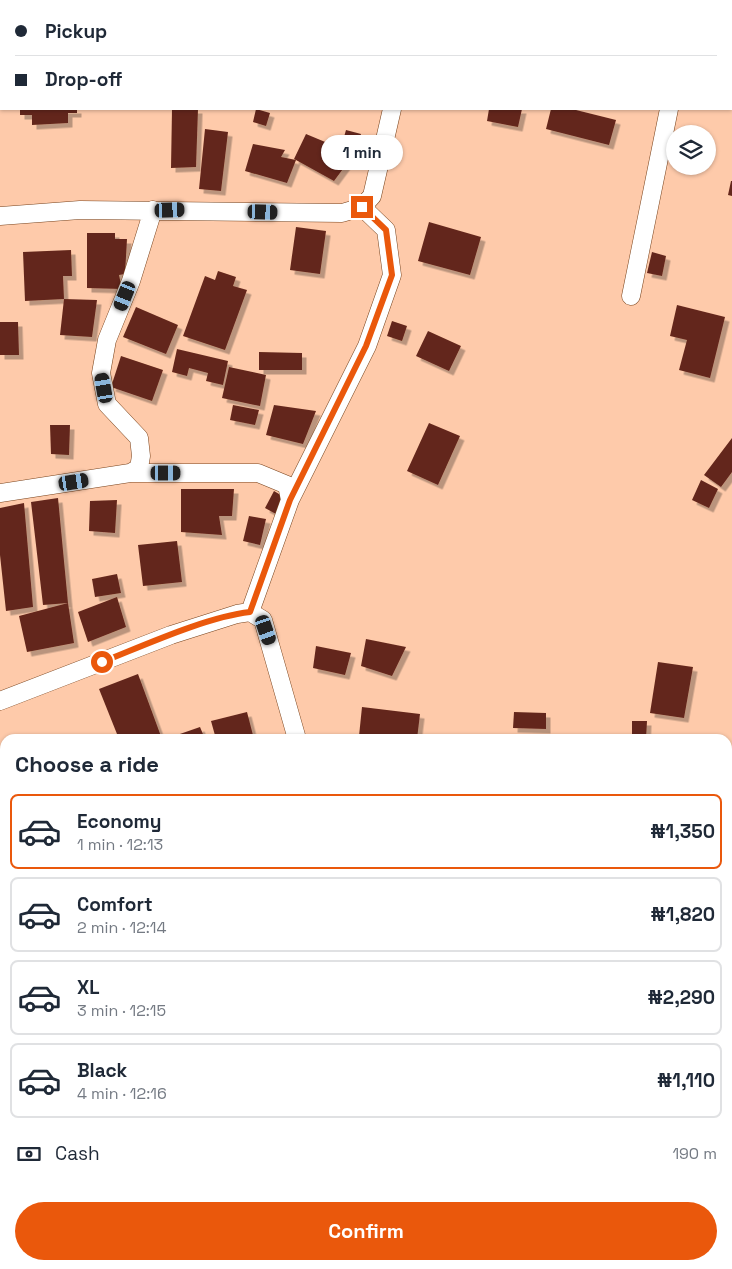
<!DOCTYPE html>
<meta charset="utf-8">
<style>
body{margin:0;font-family:"Space Grotesk",sans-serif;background:#f6f6f7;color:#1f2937;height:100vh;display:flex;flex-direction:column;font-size:19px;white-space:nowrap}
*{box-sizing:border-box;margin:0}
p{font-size:16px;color:#747a83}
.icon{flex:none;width:28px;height:28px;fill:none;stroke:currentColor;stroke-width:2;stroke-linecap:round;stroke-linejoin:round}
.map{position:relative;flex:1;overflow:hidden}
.drawer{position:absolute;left:0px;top:734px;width:732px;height:536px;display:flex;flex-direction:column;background:#fff;border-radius:15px 15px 0 0;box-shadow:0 1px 4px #0004}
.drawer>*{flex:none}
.guide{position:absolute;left:0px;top:0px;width:732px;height:110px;box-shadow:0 1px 4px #0004;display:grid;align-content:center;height:110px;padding:0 15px;background:#fff}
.controls{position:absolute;left:666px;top:125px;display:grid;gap:10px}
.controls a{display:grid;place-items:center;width:50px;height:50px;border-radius:50%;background:#fff;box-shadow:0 1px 4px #0004;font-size:25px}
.end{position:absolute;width:22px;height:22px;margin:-11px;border:6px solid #ea580c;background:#fff;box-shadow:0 0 0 2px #fff}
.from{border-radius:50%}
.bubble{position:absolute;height:35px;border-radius:18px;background:#fff;box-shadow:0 1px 4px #0004;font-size:16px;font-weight:600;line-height:35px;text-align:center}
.car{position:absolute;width:15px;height:30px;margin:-15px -8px;border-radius:6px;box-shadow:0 0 4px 1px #0007;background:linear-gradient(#222 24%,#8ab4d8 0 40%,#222 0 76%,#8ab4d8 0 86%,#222 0)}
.guide b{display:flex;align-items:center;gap:18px;height:48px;font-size:19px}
.guide b+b{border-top:1px solid #e0e1e3}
.guide i{width:12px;height:12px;background:#1f2937}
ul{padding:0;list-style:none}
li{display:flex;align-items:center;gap:15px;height:75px;margin:0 10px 8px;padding:0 5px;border:2px solid #e0e1e3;border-radius:8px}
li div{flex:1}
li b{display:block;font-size:19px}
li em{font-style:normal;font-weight:600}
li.selected{border-color:#ea580c}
li>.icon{width:45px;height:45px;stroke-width:1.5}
h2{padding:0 15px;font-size:22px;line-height:60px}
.pay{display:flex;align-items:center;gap:12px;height:55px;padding:0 15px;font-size:19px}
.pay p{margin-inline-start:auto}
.action{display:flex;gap:10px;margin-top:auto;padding:10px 15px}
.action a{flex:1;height:58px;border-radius:30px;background:#ea580c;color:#fff;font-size:20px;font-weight:600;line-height:58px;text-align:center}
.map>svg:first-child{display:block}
.building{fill:#64271b;filter:url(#shadow)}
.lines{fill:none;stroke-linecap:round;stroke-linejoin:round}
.street-casing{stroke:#79431c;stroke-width:19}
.street{stroke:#fff;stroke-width:18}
.route{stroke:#ea580c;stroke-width:6}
</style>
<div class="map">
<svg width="732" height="1269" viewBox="0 0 732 1269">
<defs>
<filter id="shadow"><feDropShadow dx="4.5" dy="4.5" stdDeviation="0" flood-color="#0004"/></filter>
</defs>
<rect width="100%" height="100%" fill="#fecaaa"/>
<path class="building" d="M20,109H77V113H68V123L32,125V115H20Z
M172,109H198L196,167L171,168Z
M256,109L270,113L266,126L253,122Z
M489,109H522L518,127L487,121Z
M551,109H572L616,120L609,145L546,129Z
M205,129L228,132L221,191L199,189Z
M346,130L361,134L357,148L342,144Z
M306,134L354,154L334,181L296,160L287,183L245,171L253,144L285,150L281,157L296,160L294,159Z
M731,181H732V196L728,195Z
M429,222L481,237L470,275L418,261Z
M296,227L326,231L320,274L290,270Z
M87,233H115V239H127L125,274L119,275L122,289L87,288Z
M71,250L72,276H63L64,299L97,300L92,337L60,335L64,299L25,301L23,252Z
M652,252L666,256L662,276L647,273Z
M218,271L236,277L233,286L247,290L225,350L183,336L205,276L215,280Z
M677,305L725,317L710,378L679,370L687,340L670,336Z
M136,307L178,325L166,354L123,337Z
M392,321L407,326L402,341L387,336Z
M0,322H18L19,355H0Z
M428,331L461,346L449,371L416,356Z
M177,349L228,361L223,385L206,381L208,373L189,368L187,376L172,372Z
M259,352L302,353V370H259Z
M121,356L163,370L152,401L111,387Z
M229,367L266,375L260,406L222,398Z
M233,405L259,410L255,425L230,420Z
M274,405L316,411L303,444L266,435Z
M429,423L460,436L438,485L407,471Z
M50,425H70L69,455L51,454Z
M732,438V472L721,487L704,475Z
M701,480L718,489L709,508L692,500Z
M181,489H234L232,516H219L222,535L181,532Z
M274,491L284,497L276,514L265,508Z
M58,498L68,603L43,605L31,502Z
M117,500L115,533L89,531L90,501Z
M24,503L33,607L6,611L0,555V508Z
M249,516L266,519L260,545L243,541Z
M177,541L182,582L143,586L138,545Z
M117,574L121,593L95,597L92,579Z
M117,597L126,627L88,642L78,612Z
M68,603L74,643L27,652L19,616Z
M366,639L406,647L392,676L361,666Z
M316,646L351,653L345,675L313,668Z
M658,662L693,667L684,718L650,713Z
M138,674L162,739H119L99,689Z
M362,707L420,714L417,739L359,736Z
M247,712L254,739H216L211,721Z
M514,712L546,713V729L513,728Z
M632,721H647L646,739H632Z
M200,727L205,739H178L177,735Z
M728,760L732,773V790L728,792Z
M732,798V854L728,856V800Z
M5,839V882L0,883V841Z
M732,869V915L728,903V870Z
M5,999V1058L0,1060V1001Z
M732,1050V1075L728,1077V1051Z
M5,1061V1089L0,1091V1063Z
M732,1081V1106L728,1108V1082Z"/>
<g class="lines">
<g class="street-casing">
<path id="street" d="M686,0V1
M419,1L420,0
M0,216L80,210L342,213L362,207L372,196L392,109
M631,296L669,109
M130,473H258L287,485L290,500L250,612
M0,493L130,473L139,468L141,456L139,438L107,404L101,373L107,340L131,281L153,210
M290,500L367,346L392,275L386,230L362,207
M0,701L171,635L237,614L250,612L263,620L297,739
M0,977L5,975
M712,1265V1269
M0,1269H8
M172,1269V1265
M434,1269V1265"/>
</g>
<use href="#street" class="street"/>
</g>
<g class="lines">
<path class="route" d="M102,662C145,645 206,617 250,612L290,500L366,346L392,275L386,230L362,207"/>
</g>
</svg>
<div class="controls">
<a><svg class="icon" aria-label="layers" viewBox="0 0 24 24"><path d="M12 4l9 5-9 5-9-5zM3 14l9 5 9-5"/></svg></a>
</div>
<i class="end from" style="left:102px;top:662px"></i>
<i class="end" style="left:362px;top:207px"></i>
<div class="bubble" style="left:321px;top:135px;width:82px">1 min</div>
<i class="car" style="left:170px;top:210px;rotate:88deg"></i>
<i class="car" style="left:263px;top:212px;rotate:92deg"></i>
<i class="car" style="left:125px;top:296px;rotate:202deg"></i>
<i class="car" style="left:104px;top:388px;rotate:350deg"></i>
<i class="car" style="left:166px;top:473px;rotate:90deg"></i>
<i class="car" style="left:74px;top:482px;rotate:81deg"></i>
<i class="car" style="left:266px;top:630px;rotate:161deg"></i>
<div class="guide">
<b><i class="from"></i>Pickup</b>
<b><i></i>Drop-off</b>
</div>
<section class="drawer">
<h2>Choose a ride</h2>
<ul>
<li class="selected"><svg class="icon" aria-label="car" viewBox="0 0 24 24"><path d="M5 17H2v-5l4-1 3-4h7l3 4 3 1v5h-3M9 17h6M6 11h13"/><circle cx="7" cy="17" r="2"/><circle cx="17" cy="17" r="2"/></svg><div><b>Economy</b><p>1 min · 12:13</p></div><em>₦1,350</em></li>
<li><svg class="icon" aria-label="car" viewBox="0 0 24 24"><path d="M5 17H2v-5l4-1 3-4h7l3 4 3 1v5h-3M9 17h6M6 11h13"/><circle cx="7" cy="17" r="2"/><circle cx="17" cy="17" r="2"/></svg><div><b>Comfort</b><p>2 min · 12:14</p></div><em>₦1,820</em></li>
<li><svg class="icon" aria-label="car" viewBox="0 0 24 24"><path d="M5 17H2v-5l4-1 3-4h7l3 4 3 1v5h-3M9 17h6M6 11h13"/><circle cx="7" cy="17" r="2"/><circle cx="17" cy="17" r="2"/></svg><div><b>XL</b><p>3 min · 12:15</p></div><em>₦2,290</em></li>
<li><svg class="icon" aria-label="car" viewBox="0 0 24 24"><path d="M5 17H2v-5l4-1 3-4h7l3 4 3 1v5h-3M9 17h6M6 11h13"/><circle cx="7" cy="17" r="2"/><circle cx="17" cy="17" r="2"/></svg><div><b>Black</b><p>4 min · 12:16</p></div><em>₦1,110</em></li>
</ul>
<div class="pay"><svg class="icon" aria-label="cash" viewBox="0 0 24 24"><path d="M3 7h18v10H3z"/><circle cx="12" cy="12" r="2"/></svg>Cash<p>190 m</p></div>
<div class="action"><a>Confirm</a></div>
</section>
</div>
